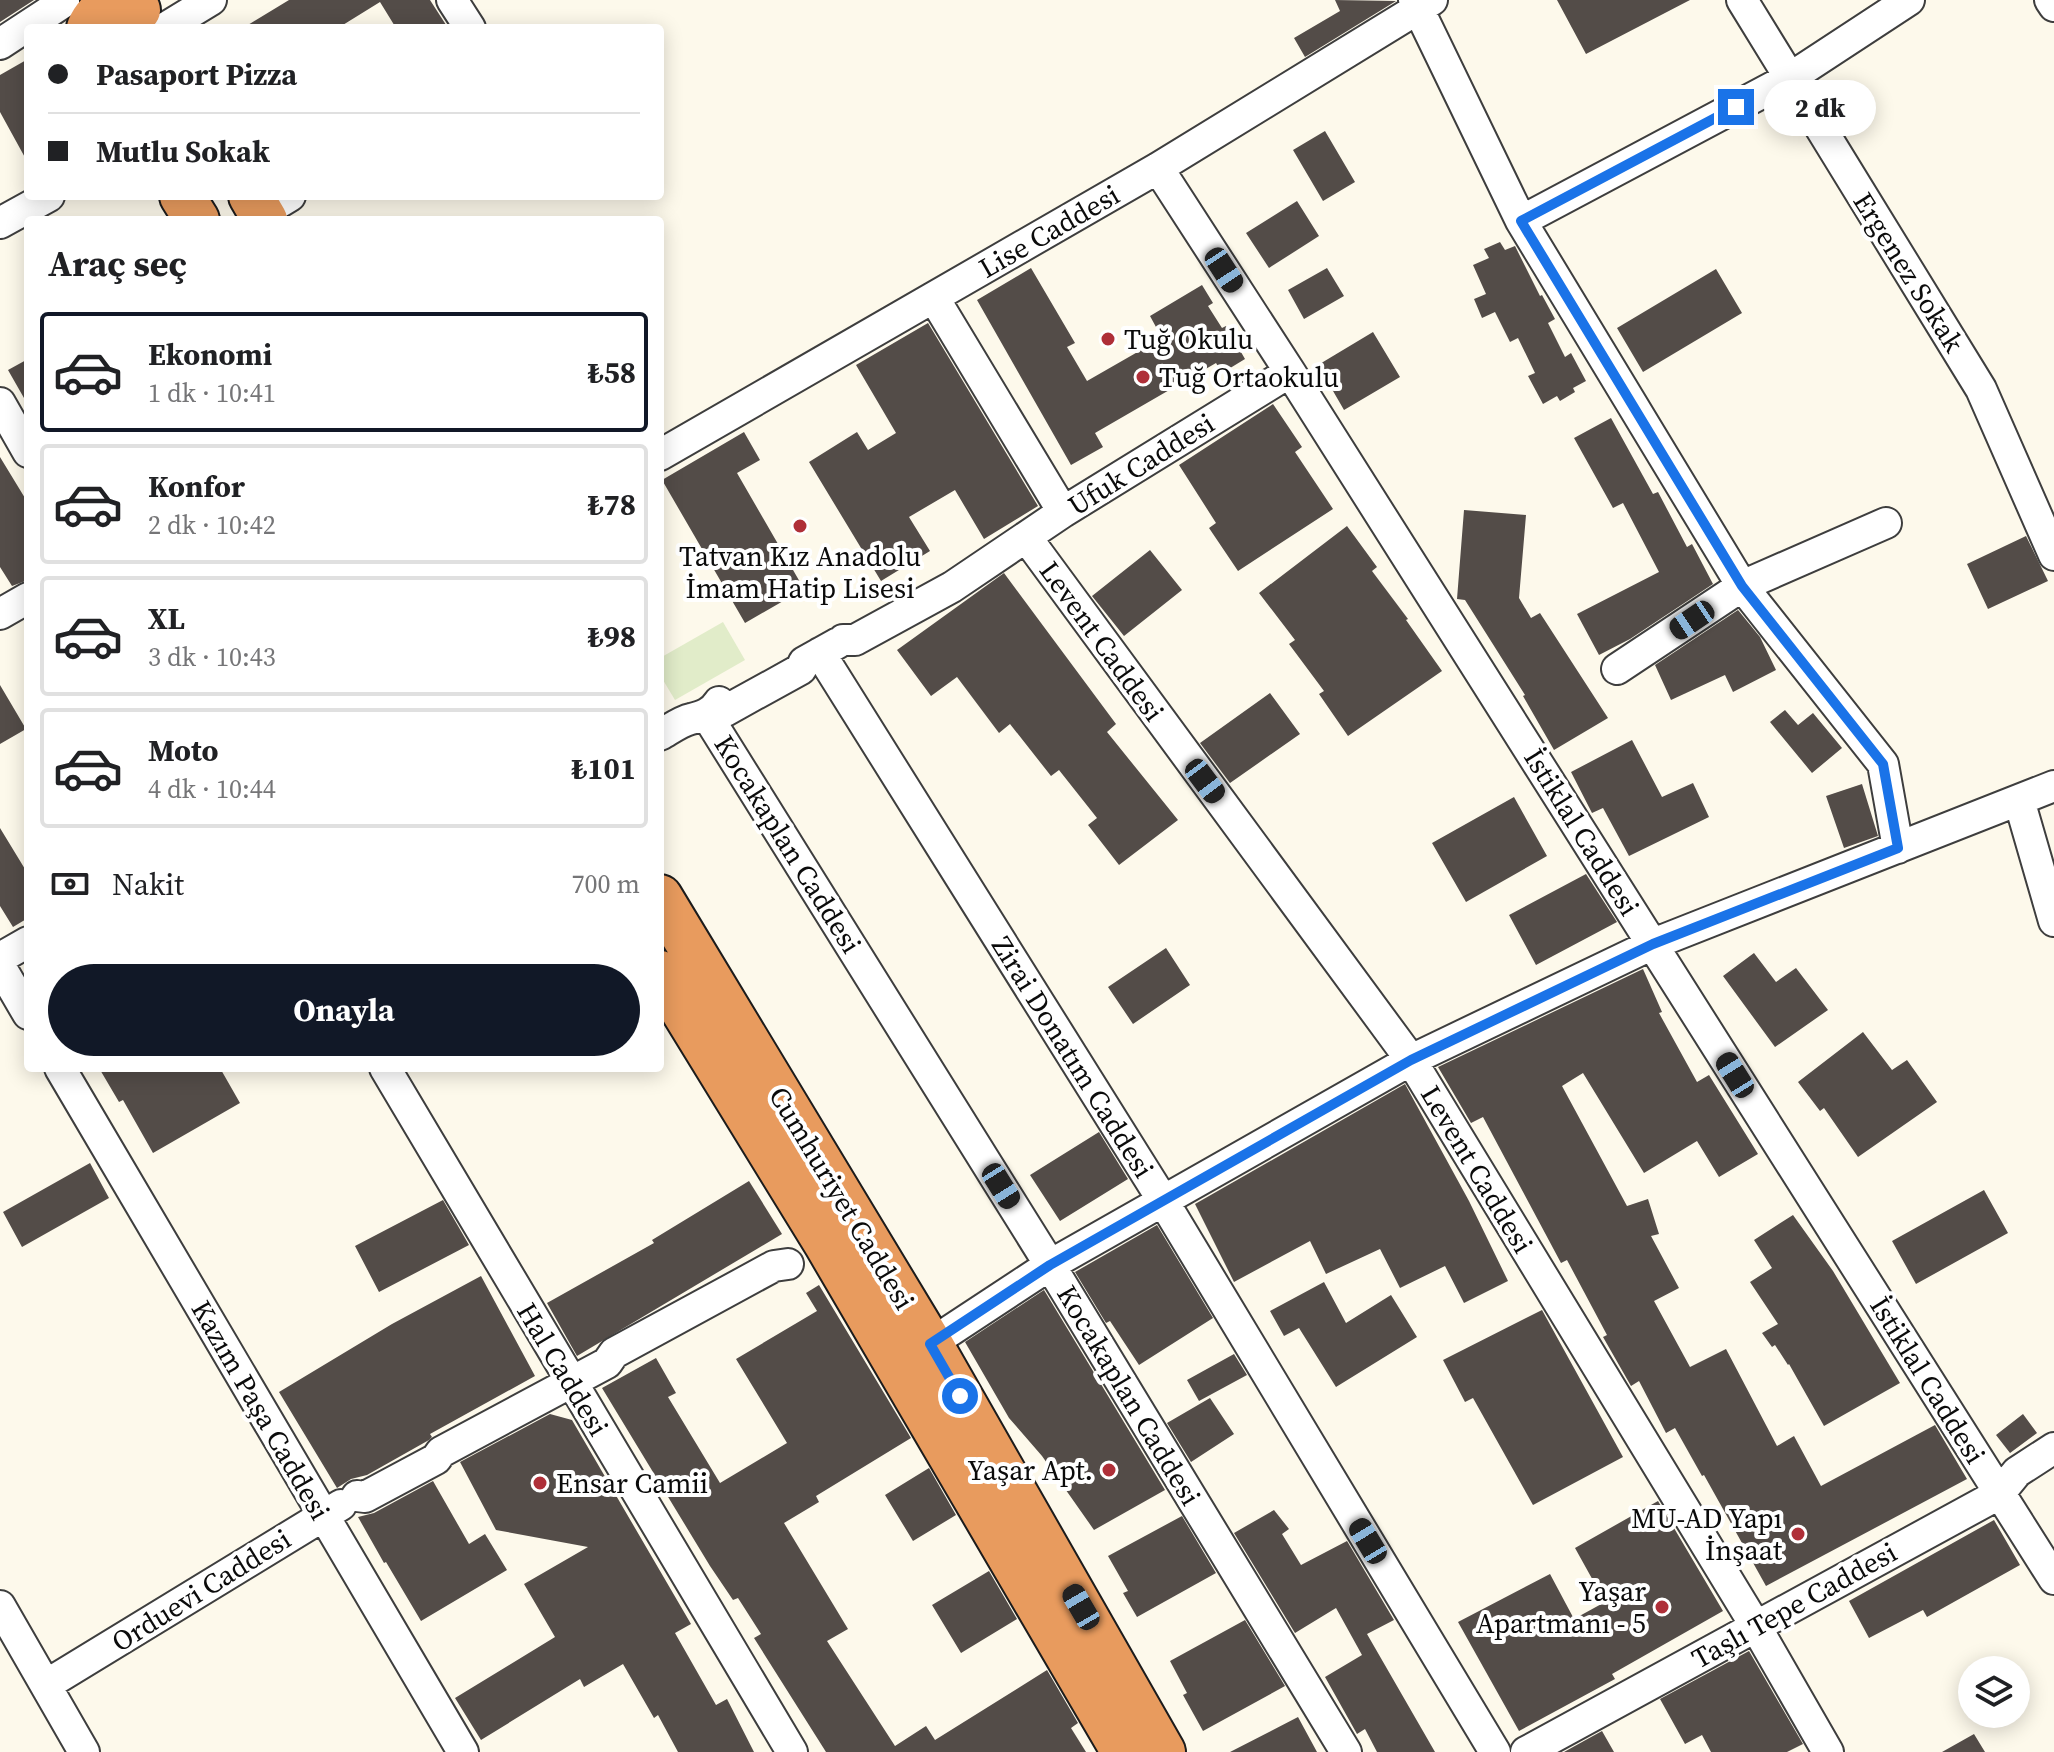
<!DOCTYPE html>
<html lang="tr">
<meta charset="utf-8">
<style>
body{margin:0;font-family:"Source Serif 4",serif;background:#f2f2f2;color:#202124;height:100vh;display:flex;flex-direction:column;font-size:30px;white-space:nowrap}
*{box-sizing:border-box;margin:0}
p{font-size:26px;color:#757577}
.icon{flex:none;width:44px;height:44px;fill:none;stroke:currentColor;stroke-width:2;stroke-linecap:round;stroke-linejoin:round}
.map{position:relative;flex:1;overflow:hidden}
.panel{position:absolute;left:24px;top:216px;width:640px;height:856px;display:flex;flex-direction:column;background:#fff;border-radius:8px;box-shadow:0 4px 20px #0003}
.panel>*{flex:none}
.top-card{position:absolute;left:24px;top:24px;width:640px;height:176px;border-radius:8px;box-shadow:0 4px 20px #0003;display:grid;align-content:center;height:176px;padding:0 24px;background:#fff}
.buttons{position:absolute;left:1958px;top:1656px;display:grid;gap:16px}
.buttons a{display:grid;place-items:center;width:72px;height:72px;border-radius:50%;background:#fff;box-shadow:0 4px 20px #0003;font-size:40px}
.end{position:absolute;width:36px;height:36px;margin:-18px;border:10px solid #1a73e8;background:#fff;box-shadow:0 0 0 4px #fff}
.from{border-radius:50%}
.bubble{position:absolute;height:56px;border-radius:28px;background:#fff;box-shadow:0 4px 20px #0003;font-size:26px;font-weight:700;line-height:56px;text-align:center}
.car{position:absolute;width:24px;height:48px;margin:-24px -12px;border-radius:10px;box-shadow:0 0 6px 2px #0007;background:linear-gradient(#222 24%,#8ab4d8 0 40%,#222 0 76%,#8ab4d8 0 86%,#222 0)}
.top-card b{display:flex;align-items:center;gap:28px;height:76px;font-size:30px}
.top-card b+b{border-top:2px solid #e0e0e0}
.top-card i{width:20px;height:20px;background:#202124}
ul{padding:0;list-style:none}
li{display:flex;align-items:center;gap:24px;height:120px;margin:0 16px 12px;padding:0 8px;border:4px solid #e0e0e0;border-radius:8px}
li div{flex:1}
li b{display:block;font-size:30px}
li em{font-style:normal;font-weight:700}
li.on{border-color:#111827}
li>.icon{width:72px;height:72px;stroke-width:1.5}
h2{padding:0 24px;font-size:36px;line-height:96px}
.pay{display:flex;align-items:center;gap:20px;height:88px;padding:0 24px;font-size:30px}
.pay p{margin-inline-start:auto}
.primary-button{display:flex;gap:16px;margin-top:auto;padding:16px 24px}
.primary-button a{flex:1;height:92px;border-radius:48px;background:#111827;color:#fff;font-size:32px;font-weight:700;line-height:92px;text-align:center}
.map>svg:first-child{display:block}
.pitch{fill:#e1ecc9}
.building{fill:#534c48}
.lines{fill:none;stroke-linecap:round;stroke-linejoin:round}
.minor-casing{stroke:#3e3e3e;stroke-width:34}
.highway-casing{stroke:#1c1c1c;stroke-width:48}
.minor{stroke:#fff;stroke-width:30}
.highway{stroke:#e89b5e;stroke-width:44}
.route{stroke:#1a73e8;stroke-width:10}
.poi-dot{fill:#af2f38;stroke:#fff;stroke-width:3}
.labels{text-anchor:middle;dominant-baseline:central;stroke-width:8;stroke-linejoin:round;paint-order:stroke}
.street-label{font-size:28px;fill:#0b0b0b;stroke:#fff}
.poi-label{font-size:28px;fill:#0b0b0b;stroke:#fff;text-anchor:start}
</style>
<div class="map">
<svg width="2054" height="1752" viewBox="0 0 2054 1752">
<rect width="100%" height="100%" fill="#fdf9eb"/>
<path class="pitch" d="M723,622L745,660L675,700L660,675V658Z"/>
<path class="building" d="M0,0H34L0,22Z
M289,0H430L448,28H396L380,2L338,28H243Z
M1335,0L1396,1L1305,57L1294,38L1340,11Z
M1557,0H1690L1586,54Z
M28,59V163L0,112V75Z
M1325,131L1355,182L1323,201L1293,150Z
M1297,201L1319,236L1269,268L1246,233Z
M1500,242L1505,250L1515,246L1540,296L1542,295L1555,319L1548,323L1565,357L1571,353L1586,381L1573,388L1575,392L1560,401L1557,396L1543,404L1528,376L1535,373L1518,338L1510,342L1495,312L1482,318L1474,299L1486,294L1473,265L1489,258L1484,249Z
M1031,268L1075,343L1067,347L1087,381L1162,338L1150,316L1202,285L1213,303L1208,306L1222,328L1226,326L1245,359L1222,373L1216,363L1095,433L1103,447L1071,465L977,300Z
M1327,268L1344,296L1304,319L1288,290Z
M1716,269L1742,313L1643,372L1617,328Z
M928,323L1038,506L984,539L955,490L909,517L930,551L881,581L809,462L857,432L868,450L896,433L856,365Z
M1373,332L1400,377L1344,410L1318,365Z
M28,359V405L8,370Z
M1273,404L1302,447L1295,452L1333,509L1238,571L1209,528L1216,523L1179,465Z
M1611,418L1653,494L1658,492L1687,547L1692,544L1713,584L1630,639L1599,655L1577,614L1659,572L1623,503L1613,508L1574,438Z
M744,432L760,460L737,473L804,589L745,623L662,480Z
M0,457L28,503V580L12,586L0,567Z
M1464,510L1526,515L1519,598L1531,618L1540,613L1608,718L1554,750L1523,696L1525,695L1465,600L1457,599Z
M1347,526L1377,567L1372,571L1408,619L1406,620L1442,671L1348,736L1319,694L1324,691L1289,644L1295,640L1259,593Z
M2026,536L2048,581L1988,609L1967,564Z
M1150,550L1182,590L1124,636L1092,596Z
M1004,573L1116,724L1107,732L1178,820L1119,865L1088,825L1097,818L1059,770L1051,776L1010,724L999,733L957,677L931,696L897,650Z
M1738,610L1760,637L1776,670L1733,692L1725,675L1671,700L1655,665Z
M0,685L26,729L0,744Z
M1270,693L1300,734L1230,783L1200,743Z
M1785,710L1798,725L1813,713L1842,748L1812,773L1770,722Z
M1632,740L1662,797L1693,783L1709,817L1629,856L1603,808L1592,813L1571,772Z
M1862,784L1878,836L1844,848L1826,796Z
M1514,797L1547,856L1466,902L1432,843Z
M0,828L28,874V918L13,927L0,906Z
M1586,874L1617,922L1536,965L1509,915Z
M1166,948L1190,985L1133,1024L1108,987Z
M1754,953L1776,982L1796,968L1828,1010L1775,1047L1723,976Z
M1643,969L1662,1012L1659,1013L1697,1082L1709,1075L1758,1154L1719,1177L1697,1141L1644,1173L1583,1073L1562,1086L1627,1206L1648,1199L1659,1234L1651,1236L1679,1288L1654,1301L1690,1367L1726,1349L1777,1446L1794,1436L1821,1486L1935,1425L1967,1479L1766,1586L1704,1475L1702,1476L1675,1428L1666,1433L1639,1381L1631,1386L1603,1337L1607,1335L1567,1260L1561,1263L1483,1117L1471,1123L1438,1067Z
M1863,1032L1892,1070L1907,1060L1937,1102L1858,1157L1824,1108L1820,1111L1798,1082Z
M99,1068H220L240,1103L153,1153L123,1100L119,1102Z
M1405,1084L1469,1201L1508,1281L1464,1303L1445,1266L1400,1288L1380,1249L1326,1274L1310,1241L1234,1282L1195,1204Z
M1099,1132L1128,1179L1060,1221L1030,1175Z
M90,1163L109,1198L22,1247L3,1212Z
M749,1181L782,1234L577,1356L547,1303L654,1243L652,1240Z
M1984,1190L2008,1233L1916,1284L1892,1241Z
M443,1200L469,1245L379,1292L355,1246Z
M1793,1215L1833,1271L1900,1383L1824,1426L1789,1364L1788,1365L1775,1345L1772,1347L1762,1333L1778,1324L1750,1282L1772,1268L1754,1240Z
M1157,1225L1213,1318L1139,1365L1110,1321L1106,1323L1075,1272Z
M481,1276L535,1376L430,1434L432,1437L429,1440L367,1475L351,1479L337,1488L279,1392L392,1324Z
M1324,1282L1346,1323L1391,1295L1417,1337L1336,1387L1299,1328L1284,1336L1270,1311Z
M819,1285L911,1438L816,1496L819,1502L784,1523L848,1629L827,1641L895,1746L926,1726L935,1740L1047,1670L1078,1723L1071,1728L1086,1752H826L754,1638L761,1634L738,1598L733,1600L710,1566L602,1388L656,1358L676,1393L668,1397L720,1483L787,1443L736,1359L817,1311L806,1293Z
M1044,1290L1165,1490L1094,1530L1042,1456L1009,1418L965,1342Z
M1542,1310L1623,1457L1533,1505L1473,1398L1465,1402L1443,1360Z
M1234,1354L1247,1375L1199,1401L1187,1380Z
M1210,1398L1234,1434L1191,1462L1167,1423Z
M550,1414L572,1420L691,1624L675,1633L716,1705L727,1699L754,1752H678L658,1715L654,1718L623,1664L584,1687L580,1679L481,1740L455,1698L555,1637L524,1584L588,1547L496,1530L460,1462Z
M2023,1414L2037,1433L2010,1453L1996,1435Z
M929,1468L956,1515L913,1541L885,1495Z
M433,1481L469,1544L485,1534L507,1570L421,1621L386,1562L384,1563L358,1517L374,1513Z
M1658,1501L1723,1611L1612,1674L1615,1679L1519,1731L1458,1622L1550,1574L1574,1619L1605,1602L1575,1548Z
M1274,1510L1289,1529L1282,1534L1301,1565L1347,1541L1394,1620L1367,1634L1435,1752H1377L1365,1729L1357,1734L1325,1677L1362,1655L1336,1608L1295,1633L1234,1533Z
M1182,1516L1216,1573L1137,1617L1123,1593L1128,1591L1108,1556Z
M1994,1520L2020,1565L1927,1617L1923,1610L1869,1638L1849,1601Z
M989,1571L1017,1619L961,1653L932,1605Z
M1245,1620L1285,1686L1203,1731L1183,1695L1187,1693L1170,1661Z
M1749,1651L1803,1744L1787,1752H1711L1702,1735L1685,1744L1660,1699Z
M1298,1717L1317,1752H1230Z
M1602,1731L1614,1752H1564Z
M1974,1734L1985,1752H1942Z"/>
<g class="lines">
<g class="minor-casing">
<path id="minor" d="M452,0L470,28
M1414,0L1521,221L1742,586L1883,764L1898,848
M1742,0L1981,389L2054,555
M2050,0L2054,6
M165,28L211,0
M0,44L64,2
M1158,168L1290,372L2054,1579
M262,213L290,196
M1521,221L1790,78L1909,0
M0,223L49,196
M934,298L1063,512
M0,403L28,452
M660,455L1158,168L1432,0
M1026,537L1411,1060L1755,1625L1828,1752
M0,614L28,598
M843,640H855L952,587L1063,512L1290,372
M820,653L1162,1199L1495,1752
M1617,669L1742,586L1886,523
M714,710L725,711L801,669L804,662L838,643
M706,714L1050,1265L1346,1752
M660,735C669,730 681,721 691,719C703,716 712,713 719,702
M2019,800L2054,921
M0,958L28,942
M0,966L28,1014
M60,1068L463,1752
M385,1068L792,1752
M930,1344L1050,1265L1411,1060L1653,944L2054,786
M357,1496L365,1497L436,1459L441,1452L607,1363L614,1353L774,1266L788,1264
M0,1606L84,1752
M46,1685L341,1505
M1526,1752L1999,1494L2017,1472L2054,1448"/>
</g>
<g class="highway-casing">
<path id="highway" d="M89,28C98,7 117,0 138,10
M182,196L197,220
M251,196L265,220
M660,897L930,1344L1163,1752
M660,973L826,1243L1124,1752"/>
</g>
<use href="#minor" class="minor"/>
<use href="#highway" class="highway"/>
</g>
<g class="lines">
<path class="route" d="M960,1396L930,1344L1050,1265L1411,1060L1653,944L1898,848L1883,764L1742,586L1521,221L1736,107"/>
</g>
<g class="poi-dot">
<circle cx="1108" cy="339" r="8"/>
<circle cx="1143" cy="377" r="8"/>
<circle cx="800" cy="526" r="8"/>
<circle cx="1109" cy="1470" r="8"/>
<circle cx="540" cy="1483" r="8"/>
<circle cx="1798" cy="1534" r="8"/>
<circle cx="1662" cy="1607" r="8"/>
</g>
<g class="labels">
<g class="street-label">
<text transform="translate(1049 231) rotate(-30)">Lise Caddesi</text>
<text transform="translate(1909 272) rotate(58)">Ergenez Sokak</text>
<text transform="translate(1141 464) rotate(-32)">Ufuk Caddesi</text>
<text transform="translate(1102 641) rotate(54)">Levent Caddesi</text>
<text transform="translate(1582 832) rotate(58)">İstiklal Caddesi</text>
<text transform="translate(788 844) rotate(58)">Kocakaplan Caddesi</text>
<text transform="translate(1073 1057) rotate(58)">Zirai Donatım Caddesi</text>
<text transform="translate(1477 1169) rotate(59)">Levent Caddesi</text>
<text transform="translate(842 1198) rotate(59)">Cumhuriyet Caddesi</text>
<text transform="translate(563 1369) rotate(59)">Hal Caddesi</text>
<text transform="translate(1928 1380) rotate(58)">İstiklal Caddesi</text>
<text transform="translate(1129 1395) rotate(59)">Kocakaplan Caddesi</text>
<text transform="translate(261 1410) rotate(60)">Kazım Paşa Caddesi</text>
<text transform="translate(201 1590) rotate(-32)">Orduevi Caddesi</text>
<text transform="translate(1794 1605) rotate(-29)">Taşlı Tepe Caddesi</text>
</g>
<g class="poi-label">
<text x="1124" y="339">Tuğ Okulu</text>
<text x="1159" y="377">Tuğ Ortaokulu</text>
<text x="800" y="556" text-anchor="middle">Tatvan Kız Anadolu<tspan x="800" dy="32">İmam Hatip Lisesi</tspan></text>
<text x="1093" y="1470" text-anchor="end">Yaşar Apt.</text>
<text x="556" y="1483">Ensar Camii</text>
<text x="1782" y="1518" text-anchor="end">MU-AD Yapı<tspan x="1782" dy="32">İnşaat</tspan></text>
<text x="1646" y="1591" text-anchor="end">Yaşar<tspan x="1646" dy="32">Apartmanı - 5</tspan></text>
</g>
</g>
</svg>
<div class="buttons">
<a><svg class="icon" aria-label="layers" viewBox="0 0 24 24"><path d="M12 4l9 5-9 5-9-5zM3 14l9 5 9-5"/></svg></a>
</div>
<i class="end from" style="left:960px;top:1396px"></i>
<i class="end" style="left:1736px;top:107px"></i>
<div class="bubble" style="left:1764px;top:80px;width:112px">2 dk</div>
<i class="car" style="left:1224px;top:270px;rotate:147deg"></i>
<i class="car" style="left:1692px;top:620px;rotate:236deg"></i>
<i class="car" style="left:1205px;top:781px;rotate:143deg"></i>
<i class="car" style="left:1735px;top:1075px;rotate:328deg"></i>
<i class="car" style="left:1001px;top:1186px;rotate:148deg"></i>
<i class="car" style="left:1368px;top:1541px;rotate:329deg"></i>
<i class="car" style="left:1081px;top:1607px;rotate:330deg"></i>
<div class="top-card">
<b><i class="from"></i>Pasaport Pizza</b>
<b><i></i>Mutlu Sokak</b>
</div>
<section class="panel">
<h2>Araç seç</h2>
<ul>
<li class="on"><svg class="icon" aria-label="car" viewBox="0 0 24 24"><path d="M5 17H2v-5l4-1 3-4h7l3 4 3 1v5h-3M9 17h6M6 11h13"/><circle cx="7" cy="17" r="2"/><circle cx="17" cy="17" r="2"/></svg><div><b>Ekonomi</b><p>1 dk · 10:41</p></div><em>₺58</em></li>
<li><svg class="icon" aria-label="car" viewBox="0 0 24 24"><path d="M5 17H2v-5l4-1 3-4h7l3 4 3 1v5h-3M9 17h6M6 11h13"/><circle cx="7" cy="17" r="2"/><circle cx="17" cy="17" r="2"/></svg><div><b>Konfor</b><p>2 dk · 10:42</p></div><em>₺78</em></li>
<li><svg class="icon" aria-label="car" viewBox="0 0 24 24"><path d="M5 17H2v-5l4-1 3-4h7l3 4 3 1v5h-3M9 17h6M6 11h13"/><circle cx="7" cy="17" r="2"/><circle cx="17" cy="17" r="2"/></svg><div><b>XL</b><p>3 dk · 10:43</p></div><em>₺98</em></li>
<li><svg class="icon" aria-label="car" viewBox="0 0 24 24"><path d="M5 17H2v-5l4-1 3-4h7l3 4 3 1v5h-3M9 17h6M6 11h13"/><circle cx="7" cy="17" r="2"/><circle cx="17" cy="17" r="2"/></svg><div><b>Moto</b><p>4 dk · 10:44</p></div><em>₺101</em></li>
</ul>
<div class="pay"><svg class="icon" aria-label="cash" viewBox="0 0 24 24"><path d="M3 7h18v10H3z"/><circle cx="12" cy="12" r="2"/></svg>Nakit<p>700 m</p></div>
<div class="primary-button"><a>Onayla</a></div>
</section>
</div>
